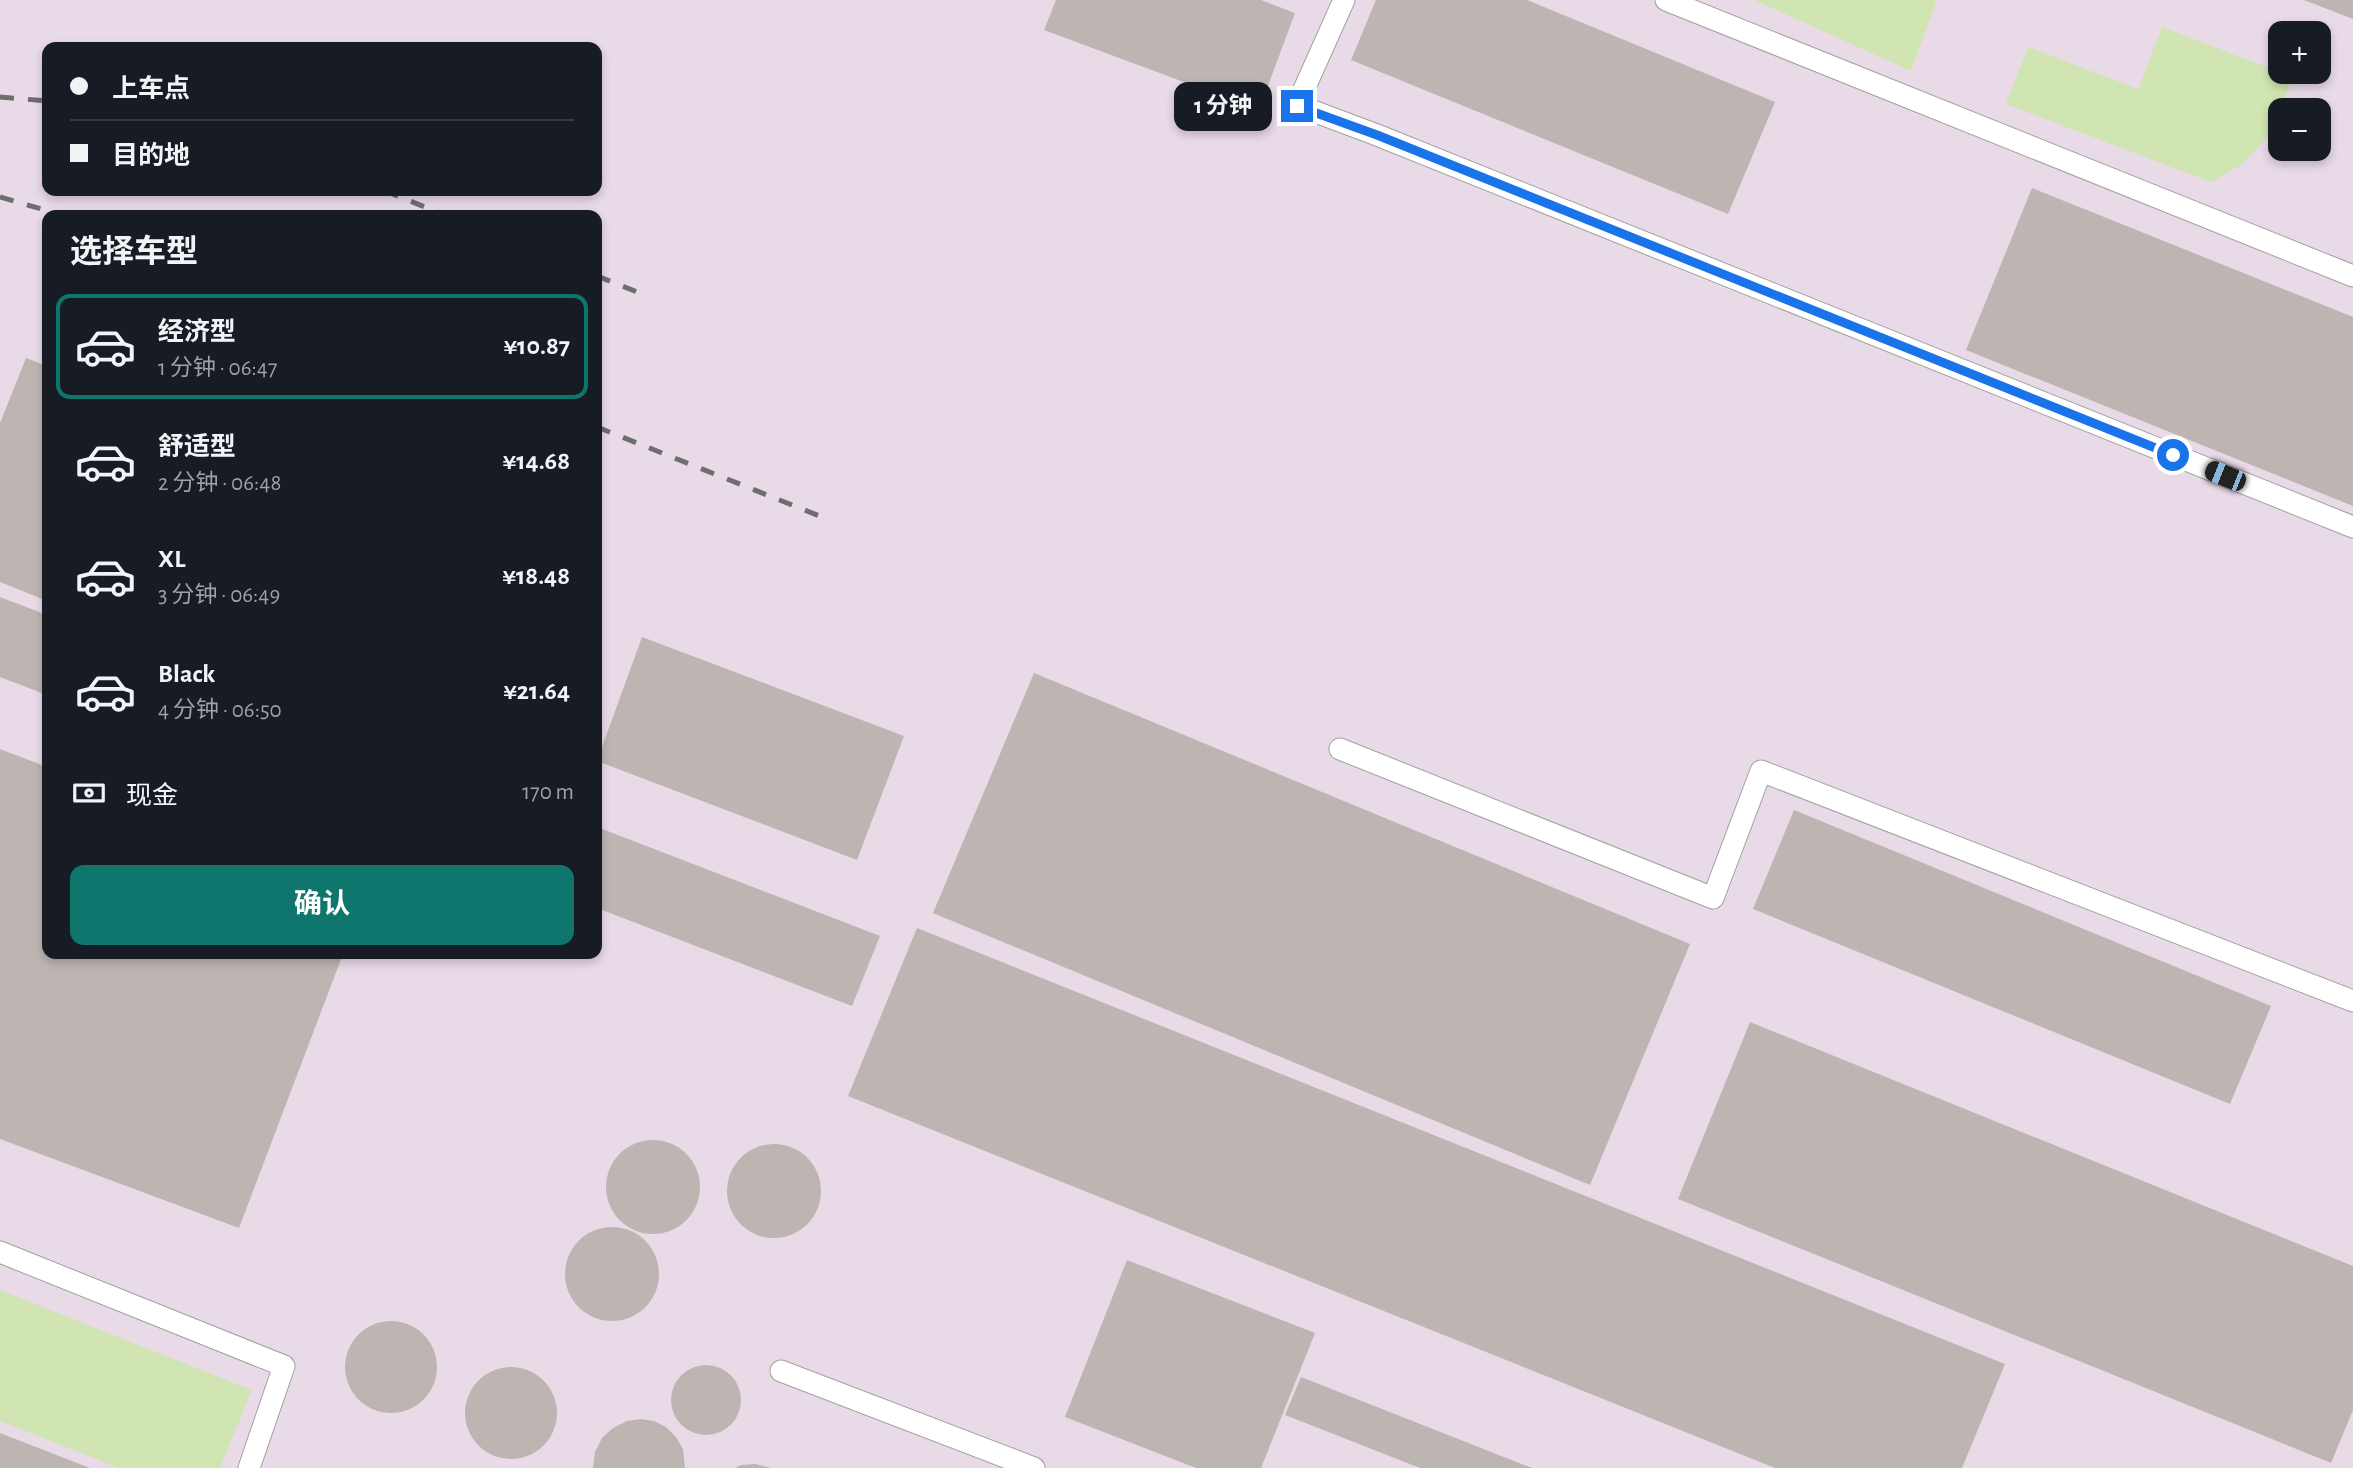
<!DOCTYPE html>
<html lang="zh">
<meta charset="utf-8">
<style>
body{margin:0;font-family:"Alegreya Sans","Noto Sans SC",sans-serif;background:#242831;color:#f1f3f6;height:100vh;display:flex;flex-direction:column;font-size:26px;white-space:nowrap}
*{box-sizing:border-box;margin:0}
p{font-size:23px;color:#9ea1a6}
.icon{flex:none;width:38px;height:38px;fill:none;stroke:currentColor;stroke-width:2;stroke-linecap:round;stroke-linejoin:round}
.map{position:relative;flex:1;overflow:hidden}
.panel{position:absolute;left:42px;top:210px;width:560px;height:749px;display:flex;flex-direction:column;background:#171b24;border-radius:14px;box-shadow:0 4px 10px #0003}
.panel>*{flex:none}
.guide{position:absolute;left:42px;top:42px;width:560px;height:154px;border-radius:14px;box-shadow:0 4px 10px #0003;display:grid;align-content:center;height:154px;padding:0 28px;background:#171b24}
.tools{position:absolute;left:2268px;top:21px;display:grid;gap:14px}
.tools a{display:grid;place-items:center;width:63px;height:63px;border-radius:14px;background:#171b24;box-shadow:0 4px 10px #0003;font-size:35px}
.end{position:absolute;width:32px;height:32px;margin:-16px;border:9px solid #1a73e8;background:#fff;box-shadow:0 0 0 4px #fff}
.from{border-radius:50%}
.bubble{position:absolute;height:49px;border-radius:14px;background:#171b24;box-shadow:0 4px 10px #0003;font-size:23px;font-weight:700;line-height:49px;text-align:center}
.car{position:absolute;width:21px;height:42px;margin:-21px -10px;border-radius:9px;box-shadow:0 0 5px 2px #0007;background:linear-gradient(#222 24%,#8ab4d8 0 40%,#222 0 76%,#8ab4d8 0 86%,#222 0)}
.guide b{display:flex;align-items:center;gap:24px;height:66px;font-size:26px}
.guide b+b{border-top:2px solid #363941}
.guide i{width:18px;height:18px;background:#f1f3f6}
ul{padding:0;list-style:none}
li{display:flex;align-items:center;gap:21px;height:105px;margin:0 14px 10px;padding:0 14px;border:4px solid transparent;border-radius:14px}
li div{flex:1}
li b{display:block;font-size:26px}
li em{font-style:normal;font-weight:700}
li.current{border-color:#0f766e}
li>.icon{width:63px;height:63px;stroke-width:1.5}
h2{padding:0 28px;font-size:32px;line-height:84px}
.pay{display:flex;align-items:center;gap:18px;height:77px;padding:0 28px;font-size:26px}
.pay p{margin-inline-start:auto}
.action{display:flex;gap:14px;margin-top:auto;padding:14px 28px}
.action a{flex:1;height:80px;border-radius:14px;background:#0f766e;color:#fff;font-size:28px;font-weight:700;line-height:80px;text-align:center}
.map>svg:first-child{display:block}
.industrial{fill:#e8dae7;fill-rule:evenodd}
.grass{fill:#d1e5b3}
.building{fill:#bdb5b1}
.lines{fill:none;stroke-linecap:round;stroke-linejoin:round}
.lane-casing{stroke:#a1a1a1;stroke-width:23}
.lane{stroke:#fff;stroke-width:21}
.rail{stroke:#6e6e6e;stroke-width:5;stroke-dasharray:14 14;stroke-linecap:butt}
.route{stroke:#1a73e8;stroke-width:9}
</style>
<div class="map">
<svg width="2353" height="1468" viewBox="0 0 2353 1468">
<rect width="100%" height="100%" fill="#f0ece8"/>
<path class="industrial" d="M0,0H2353V1468H0ZM2280,33H2319V72H2280ZM47,47H597V191H47ZM2280,110H2319V149H2280ZM47,215H597V954H47Z"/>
<path class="grass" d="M1754,0H1937L1911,71Z
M2162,27L2293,77L2271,133L2243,164L2211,182L2006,104L2028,47L2138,89Z
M0,1290L252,1390L220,1468H119L0,1421Z"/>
<path class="building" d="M1056,0H1261L1295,13L1259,110L1044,30Z
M1376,0H1527L1775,102L1728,214L1351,60Z
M2304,0H2353V19Z
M2032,188L2353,317V506L1966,350Z
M26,358L47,366V601L0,582V423Z
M0,597L47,615V695L0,677Z
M642,637L904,736L857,860L597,761Z
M1034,673L1690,944L1590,1185L933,913Z
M0,749L47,767V954H343L239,1228L0,1139Z
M1794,810L2271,1006L2230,1104L1753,909Z
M597,827L880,936L852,1006L597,908Z
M917,928L2005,1364L1962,1468H1775L848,1096Z
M1750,1022L2353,1266V1410L2331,1463L1678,1199Z
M606 1187a47 47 0 1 1 94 0a47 47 0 1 1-94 0Z
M727 1191a47 47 0 1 1 94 0a47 47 0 1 1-94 0Z
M565 1274a47 47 0 1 1 94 0a47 47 0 1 1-94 0Z
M1127,1260L1315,1333L1261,1468H1196L1065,1417Z
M345 1367a46 46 0 1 1 92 0a46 46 0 1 1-92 0Z
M671 1400a35 35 0 1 1 70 0a35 35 0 1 1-70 0Z
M465 1413a46 46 0 1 1 92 0a46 46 0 1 1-92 0Z
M1301,1377L1532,1468H1420L1285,1415Z
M640,1419L654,1421L666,1427L676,1437L683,1449L685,1468H593L595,1452L602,1438L613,1428L627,1421Z
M0,1433L90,1468H0Z
M755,1464L771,1468H735L741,1465Z"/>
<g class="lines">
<g class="lane-casing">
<path id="lane" d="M1344,0L1297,105L1377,135L2353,527
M1666,0L2353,276
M1340,749L1713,898L1761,771L2353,1001
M0,1252L284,1366L249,1468
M781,1371L1034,1468"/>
</g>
<use href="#lane" class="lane"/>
<path class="rail" d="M0,97L47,101
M385,191L445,215
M0,197L62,215
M597,276L645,295
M597,427L822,517"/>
</g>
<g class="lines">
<path class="route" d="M1297,106L1377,135L2173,455"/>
</g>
</svg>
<div class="tools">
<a>+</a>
<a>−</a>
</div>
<i class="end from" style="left:2173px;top:455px"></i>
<i class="end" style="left:1297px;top:106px"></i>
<div class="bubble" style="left:1174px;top:82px;width:98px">1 分钟</div>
<i class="car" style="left:2225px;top:476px;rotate:292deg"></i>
<div class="guide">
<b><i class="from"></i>上车点</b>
<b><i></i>目的地</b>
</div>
<section class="panel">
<h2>选择车型</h2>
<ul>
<li class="current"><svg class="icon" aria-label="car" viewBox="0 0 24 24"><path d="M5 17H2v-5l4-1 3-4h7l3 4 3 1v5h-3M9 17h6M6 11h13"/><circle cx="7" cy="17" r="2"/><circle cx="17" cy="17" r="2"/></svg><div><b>经济型</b><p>1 分钟 · 06:47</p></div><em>¥10.87</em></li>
<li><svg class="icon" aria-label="car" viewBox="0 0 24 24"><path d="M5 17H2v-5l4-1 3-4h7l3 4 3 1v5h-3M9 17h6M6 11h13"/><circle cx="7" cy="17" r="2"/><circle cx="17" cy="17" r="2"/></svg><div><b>舒适型</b><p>2 分钟 · 06:48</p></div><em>¥14.68</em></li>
<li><svg class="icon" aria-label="car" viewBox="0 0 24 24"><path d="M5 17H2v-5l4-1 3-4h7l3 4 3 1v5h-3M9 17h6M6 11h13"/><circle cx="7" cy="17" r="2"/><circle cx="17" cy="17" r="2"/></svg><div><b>XL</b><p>3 分钟 · 06:49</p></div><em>¥18.48</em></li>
<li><svg class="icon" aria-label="car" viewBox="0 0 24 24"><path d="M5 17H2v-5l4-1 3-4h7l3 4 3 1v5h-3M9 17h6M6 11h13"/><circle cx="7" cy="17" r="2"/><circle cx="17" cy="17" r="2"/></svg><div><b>Black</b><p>4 分钟 · 06:50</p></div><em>¥21.64</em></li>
</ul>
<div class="pay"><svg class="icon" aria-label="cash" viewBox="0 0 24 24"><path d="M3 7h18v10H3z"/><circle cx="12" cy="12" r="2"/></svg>现金<p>170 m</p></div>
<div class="action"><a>确认</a></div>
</section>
</div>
